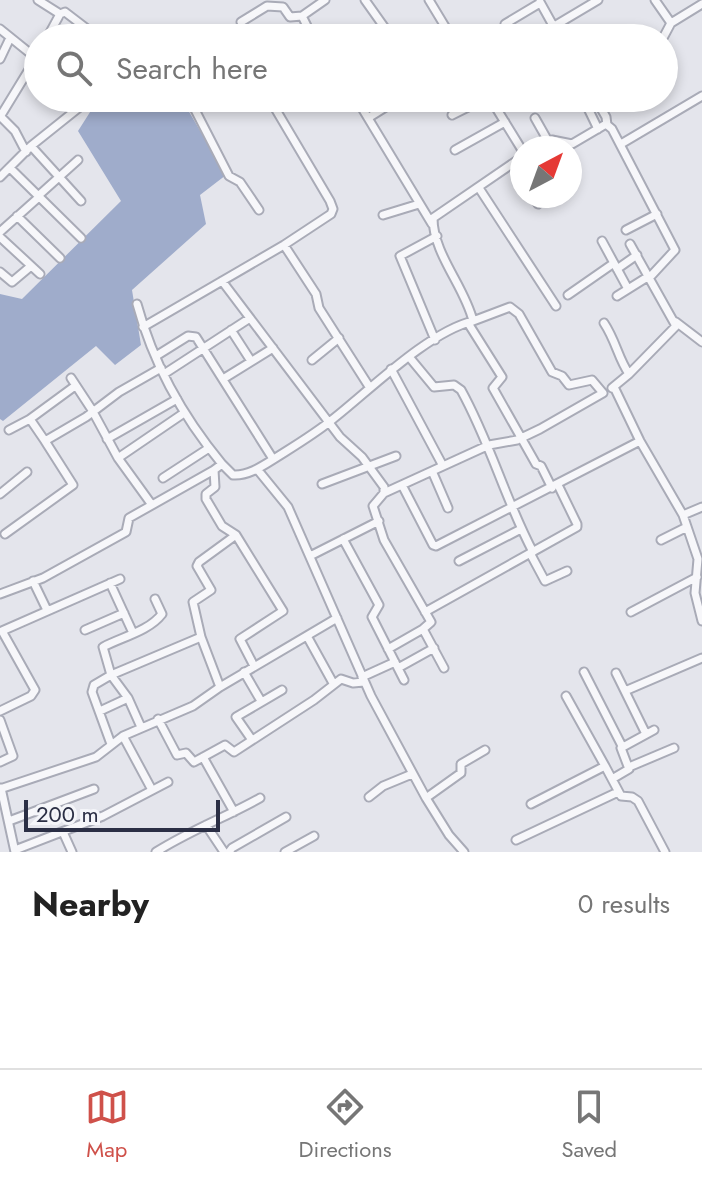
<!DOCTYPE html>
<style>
:root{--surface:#fff;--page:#f2f2f2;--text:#222;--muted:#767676;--line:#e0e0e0;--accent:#cf514a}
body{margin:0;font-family:Jost,sans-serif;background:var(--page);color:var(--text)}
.compass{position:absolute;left:510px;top:136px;width:72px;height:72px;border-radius:50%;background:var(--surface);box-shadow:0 4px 12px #0003;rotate:41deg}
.scale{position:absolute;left:24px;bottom:20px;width:196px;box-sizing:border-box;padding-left:8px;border:4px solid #2b2f45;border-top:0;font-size:22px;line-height:28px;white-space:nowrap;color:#2b2f45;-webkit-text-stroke:6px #f4f5f9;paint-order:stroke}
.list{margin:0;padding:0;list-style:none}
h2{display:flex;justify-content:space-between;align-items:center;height:104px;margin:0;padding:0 32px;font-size:34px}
h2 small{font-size:26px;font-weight:400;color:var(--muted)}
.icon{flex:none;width:44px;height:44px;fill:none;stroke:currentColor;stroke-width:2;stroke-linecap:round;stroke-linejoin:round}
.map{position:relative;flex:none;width:702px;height:852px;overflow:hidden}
.search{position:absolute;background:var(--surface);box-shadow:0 4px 12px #0003;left:24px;right:24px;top:24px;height:88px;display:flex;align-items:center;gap:20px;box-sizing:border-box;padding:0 28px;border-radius:44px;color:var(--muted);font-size:30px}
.sheet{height:216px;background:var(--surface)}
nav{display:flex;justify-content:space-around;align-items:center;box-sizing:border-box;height:112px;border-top:2px solid var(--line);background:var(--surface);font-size:22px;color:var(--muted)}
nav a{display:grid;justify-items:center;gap:4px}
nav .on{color:var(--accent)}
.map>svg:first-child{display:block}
.water{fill:#9faccb}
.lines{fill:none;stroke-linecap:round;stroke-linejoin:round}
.street-casing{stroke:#a9abb7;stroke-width:11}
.street{stroke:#f7f7fa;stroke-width:7}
</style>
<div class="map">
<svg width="702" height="852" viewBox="0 0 702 852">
<rect width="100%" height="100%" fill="#e4e5ec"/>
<!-- water -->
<path class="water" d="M99,98H181L226,175L200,195L206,224L132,290L141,345L115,365L96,346L3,421L0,419V294L22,299L121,201L78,131Z"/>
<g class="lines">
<!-- street casing -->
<g class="street-casing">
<path id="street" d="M38,0L60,14L47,38
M365,0L392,38
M429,0L452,38
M655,0L671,23
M540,2L555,29
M60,14L65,12L99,38
M241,22L267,6L283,7L290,17L302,16
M505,24L540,3
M53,28L64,38
M0,29L36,58L0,117
M313,38L302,16L325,0
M559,38L555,29L556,25L598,0
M663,38L671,23L702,4
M0,59L10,38
M193,98L190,100L229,176L240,182L259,210
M356,98L368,118
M400,98L368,118L432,224
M490,98L522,150
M583,98L598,129
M595,98L606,117L607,125
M452,115L486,98
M0,116L15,131L26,152
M535,118L548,141
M621,144L702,96
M31,146L81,201
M535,148L552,140L572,144L606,124L612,129L675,250L650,277
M455,150L505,122
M515,163L522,176
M10,168L81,238
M0,177L31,146L81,106L86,98
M479,188L556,306
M38,196L78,160
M533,196L538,204
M550,196L551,198
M383,215L419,204
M17,216L60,258
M626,230L657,214
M0,232L39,197
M0,237L40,274
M602,241L628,289
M284,245L316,294L319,308L370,388
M617,269L637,255
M0,272L12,282L31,266
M222,281L340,437L362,457L384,487V493L373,506L384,540L431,622L423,629
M568,295L614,263
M617,296L649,276
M137,304C153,363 183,417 222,464
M676,322L702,342
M468,323L502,377L493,388L536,464L541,466L552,488
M604,323C616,341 618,358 629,374L612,388
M143,327L284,245L331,214L333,209L330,201L269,98
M231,330L251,361
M435,340L400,256L437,236
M156,356L188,336L196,337L273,459
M410,358L434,387L454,385L461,390C490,442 505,499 533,552
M312,360L339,338
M391,369L443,466
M164,374L250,318
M629,374L676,326L630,244
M71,378L92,410L118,458L152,505
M223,379L273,348
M614,387L640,441L683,515L698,559L695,593L702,621
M30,419L75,386
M9,430L30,419L45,441
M107,439L177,399
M118,458L184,413
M257,469L288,507L371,696L426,798L449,835L464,852
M432,471L448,508
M163,478L209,448
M322,484L396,456
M402,485L433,545L436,546L640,441
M384,493L489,445L517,440L540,429L603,393L592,380L569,385L562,376L552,372L519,314L510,307L473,321
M0,494L27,472
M683,515L702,507
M5,534L73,485L45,441L86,417L119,392L161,368
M343,539L379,605L372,617L404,680
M661,540L687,527
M530,553L545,581L567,571
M310,556L379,521
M459,561L521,529
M33,581L47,610
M110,583L133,633
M0,594L43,578L126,532L129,518L214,470
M425,612L577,527V524L558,485
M631,612L697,577
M85,630L124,613
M307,636L333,683
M388,649L423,629L444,668
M254,666L240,639L283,611L236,535L222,526L206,499V494L215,487L214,470L222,464L233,475C249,476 264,465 277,457C296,445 316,433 333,419C370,390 428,332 473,321C465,287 433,254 433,218L522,157
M398,668L434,648
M244,672L261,701
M584,672L622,746
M616,673L646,734
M362,677L395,662
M220,687L201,637L193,602L211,590L197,566L199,562L236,535
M625,691L702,658
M566,696L605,766
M0,711L31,696L35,690L2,631L120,579
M100,711L128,698
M158,719L177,755L186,753L194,762L225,745L234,752L314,700L341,679L353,683L364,682
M0,720L13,756L0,762
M141,727L128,698L111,675L201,637
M123,736L152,790
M252,740L236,717L282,690
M111,744L92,692L94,685L111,675L103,647C122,637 149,631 162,614L155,599
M203,757L234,812
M629,767L674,748
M612,779L629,769L621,748L654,730
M1,788L15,852
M0,789L96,757L123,736L193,706L220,687L337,618
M369,797L383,786L412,774
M426,798L461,773V764L485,750
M531,804L605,766L621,796L632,797L638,801L665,852
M9,821L94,789
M206,825L224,852
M63,832L72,852
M516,840L618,792
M15,850L103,816L168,782
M156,852C189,831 226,817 260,798
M229,852L232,848L286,817
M285,852L314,836"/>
</g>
<!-- street -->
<use href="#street" class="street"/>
</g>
</svg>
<svg class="compass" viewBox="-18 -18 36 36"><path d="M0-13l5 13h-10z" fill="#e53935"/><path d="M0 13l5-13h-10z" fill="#767676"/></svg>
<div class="scale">200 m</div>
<div class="search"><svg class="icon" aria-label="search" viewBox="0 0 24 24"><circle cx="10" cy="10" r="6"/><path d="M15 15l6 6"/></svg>Search here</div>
</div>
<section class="sheet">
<h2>Nearby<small>0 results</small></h2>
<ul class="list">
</ul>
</section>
<nav>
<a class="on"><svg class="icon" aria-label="map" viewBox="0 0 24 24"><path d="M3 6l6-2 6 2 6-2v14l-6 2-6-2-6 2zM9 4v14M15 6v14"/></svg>Map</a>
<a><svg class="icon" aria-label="directions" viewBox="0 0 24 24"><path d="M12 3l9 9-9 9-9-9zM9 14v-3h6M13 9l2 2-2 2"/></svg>Directions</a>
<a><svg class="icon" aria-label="saved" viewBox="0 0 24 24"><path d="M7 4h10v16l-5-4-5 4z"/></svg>Saved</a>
</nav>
